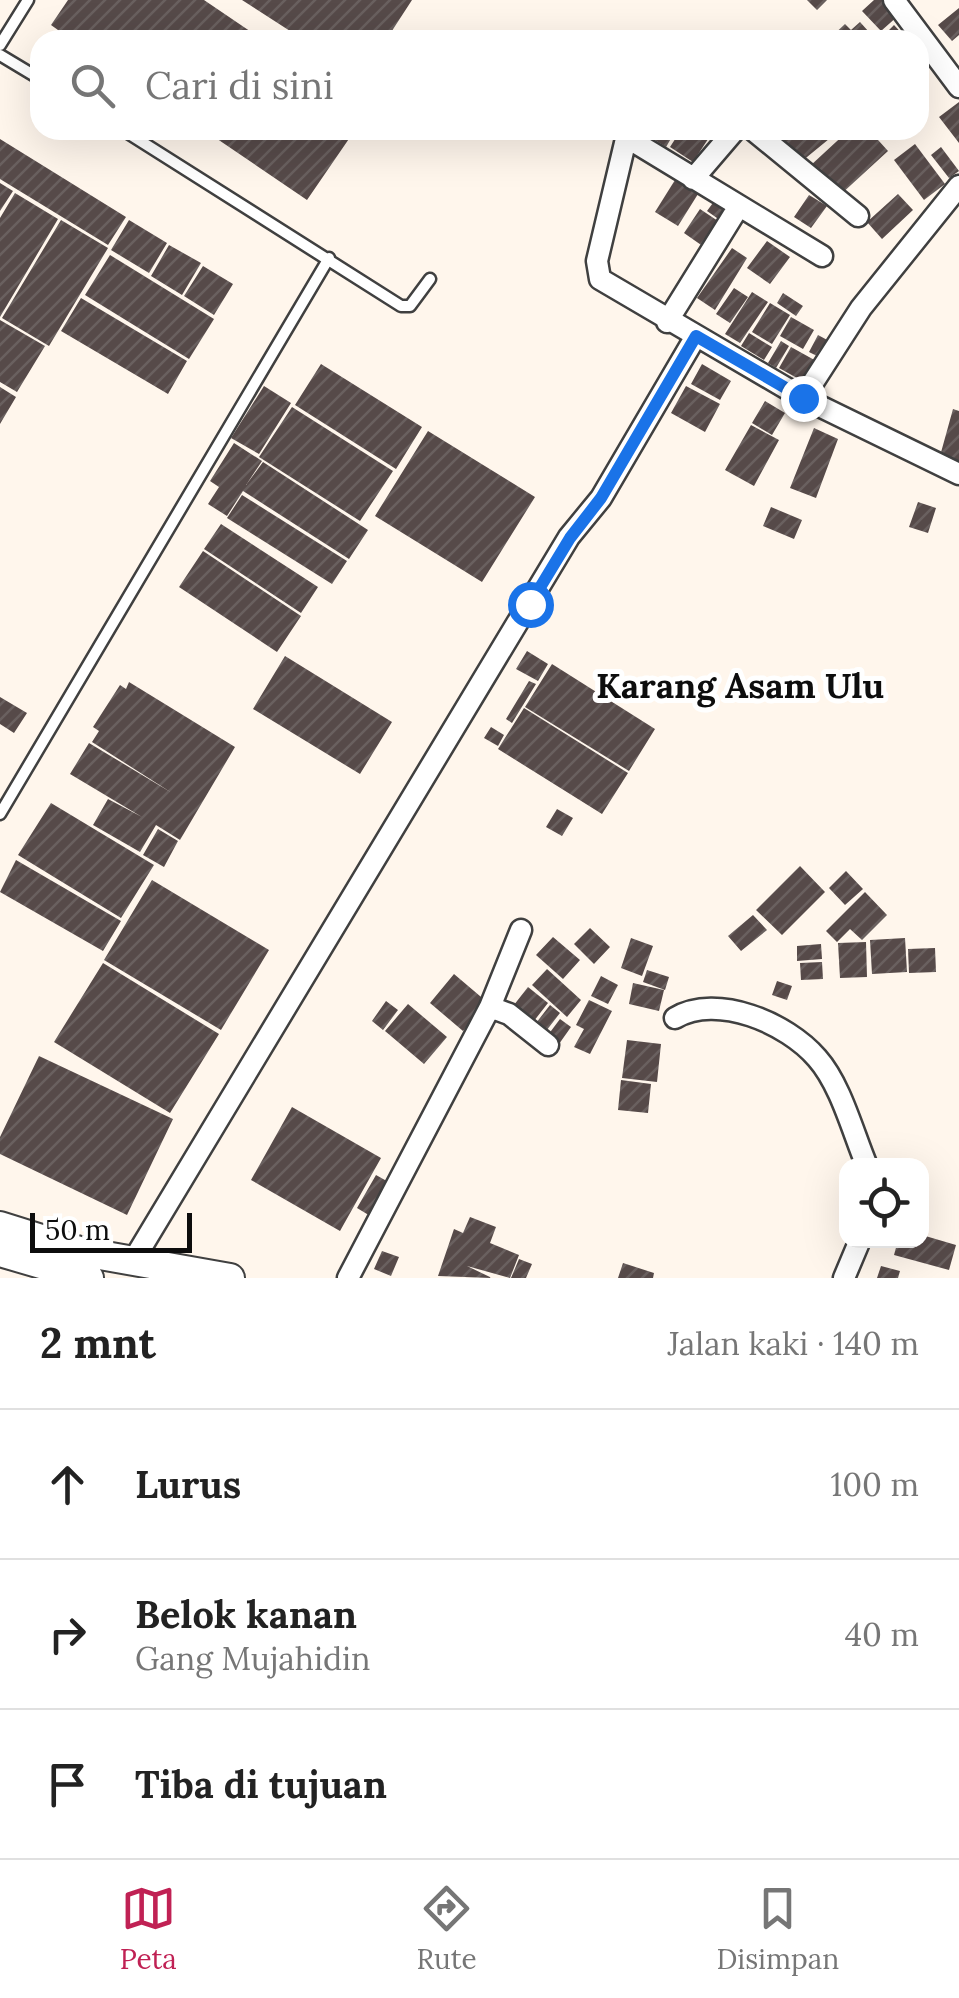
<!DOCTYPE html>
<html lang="id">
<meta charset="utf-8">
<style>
:root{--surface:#fff;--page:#f2f2f2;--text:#222;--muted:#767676;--line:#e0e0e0;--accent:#c02154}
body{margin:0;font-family:Lora,serif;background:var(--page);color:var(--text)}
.controls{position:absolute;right:30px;bottom:30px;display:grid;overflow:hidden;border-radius:20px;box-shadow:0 10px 40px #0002}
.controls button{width:90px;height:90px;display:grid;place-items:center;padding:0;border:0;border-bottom:2px solid var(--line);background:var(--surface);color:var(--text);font:50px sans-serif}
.scale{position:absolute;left:30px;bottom:25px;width:162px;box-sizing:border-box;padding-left:10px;border:5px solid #0d0d0d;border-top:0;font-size:28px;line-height:35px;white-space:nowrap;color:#0d0d0d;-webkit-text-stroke:8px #fff;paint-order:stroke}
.stop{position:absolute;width:30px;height:30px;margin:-22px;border:8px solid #1a73e8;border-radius:50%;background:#fff}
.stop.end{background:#1a73e8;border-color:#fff;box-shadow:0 2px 10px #0008}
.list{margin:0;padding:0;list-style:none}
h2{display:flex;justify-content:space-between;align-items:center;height:130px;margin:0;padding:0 40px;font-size:42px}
h2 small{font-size:32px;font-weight:400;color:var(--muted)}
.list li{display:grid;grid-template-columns:65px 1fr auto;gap:30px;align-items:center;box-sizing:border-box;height:150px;padding:0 40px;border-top:2px solid var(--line)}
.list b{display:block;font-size:38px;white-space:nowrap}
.list p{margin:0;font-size:32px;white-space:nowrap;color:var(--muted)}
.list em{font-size:32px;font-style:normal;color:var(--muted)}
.icon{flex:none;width:55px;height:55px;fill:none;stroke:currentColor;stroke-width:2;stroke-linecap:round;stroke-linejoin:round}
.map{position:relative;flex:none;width:959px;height:1278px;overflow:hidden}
.search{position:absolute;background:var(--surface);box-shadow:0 10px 40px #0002;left:30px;right:30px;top:30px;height:110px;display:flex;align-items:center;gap:25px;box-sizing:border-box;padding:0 35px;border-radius:30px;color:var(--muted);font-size:38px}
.sheet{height:580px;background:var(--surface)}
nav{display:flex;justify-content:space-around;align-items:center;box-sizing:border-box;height:140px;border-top:2px solid var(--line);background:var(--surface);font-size:28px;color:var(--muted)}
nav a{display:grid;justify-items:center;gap:5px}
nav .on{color:var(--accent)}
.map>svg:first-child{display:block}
.building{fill:url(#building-hatch)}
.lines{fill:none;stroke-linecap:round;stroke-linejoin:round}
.service-casing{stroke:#404040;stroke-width:15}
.minor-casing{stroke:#404040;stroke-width:25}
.tertiary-casing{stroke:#404040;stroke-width:32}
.service{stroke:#fff;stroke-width:10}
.minor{stroke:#fff;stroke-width:20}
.tertiary{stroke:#fff;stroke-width:28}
.route{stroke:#1a73e8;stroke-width:12}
.labels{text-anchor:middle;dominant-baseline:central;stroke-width:10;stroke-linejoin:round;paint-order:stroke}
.quarter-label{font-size:35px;font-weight:bold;fill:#0d0d0d;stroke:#fff}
</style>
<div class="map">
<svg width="959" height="1278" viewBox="0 0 959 1278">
<defs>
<pattern id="building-hatch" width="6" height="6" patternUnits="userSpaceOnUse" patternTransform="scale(2.5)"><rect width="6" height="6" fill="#564a49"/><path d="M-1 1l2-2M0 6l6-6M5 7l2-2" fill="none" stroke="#69605f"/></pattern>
</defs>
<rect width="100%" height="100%" fill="#fff6ec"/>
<!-- building -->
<path class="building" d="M68,0H204L263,40H72L51,25Z
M242,0H412L386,40H304Z
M807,0H827L817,10Z
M874,0H883L898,16L881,31L862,11Z
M959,8V35L952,41L938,25Z
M860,22L869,32L860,40H828L845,24L851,30Z
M894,25L908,40H879Z
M959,102V143L939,117Z
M204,130H355L307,200Z
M639,130H676L666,147Z
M681,130H714L693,162L670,147Z
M786,130H840L796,166L773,142Z
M849,130H869L888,151L839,196L811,165Z
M0,139L126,217L108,245L0,179Z
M915,144L945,184L924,200L894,160Z
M941,147L959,171L949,178L931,155Z
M675,180L698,194L678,226L655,212Z
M0,183L13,191L0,211Z
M15,193L58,219L0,317V218Z
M898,194L913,210L882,239L867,222Z
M809,195L827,206L811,228L794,217Z
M715,200L732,211L724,223L707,211Z
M700,209L721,223L704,247L684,233Z
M61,220L108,248L49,346L2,318Z
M129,220L167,243L149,273L111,250Z
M767,241L790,257L770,284L747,268Z
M169,245L201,263L182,295L151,276Z
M732,248L747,258L715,310L697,298Z
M110,255L214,319L189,359L85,295Z
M203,266L233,284L214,315L184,296Z
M734,288L748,297L730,323L716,314Z
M752,292L768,302L740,343L725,334Z
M783,293L803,306L796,316L777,303Z
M81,298L187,361L168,394L61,331Z
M770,303L790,315L772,344L752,332Z
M791,317L814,330L803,349L780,336Z
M0,320L45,346L17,392L0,382Z
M749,333L772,347L764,360L741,346Z
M818,335L831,342L821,358L809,352Z
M781,341L789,346L776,368L768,363Z
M791,347L818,362L806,383L779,368Z
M321,364L422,427L396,469L295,405Z
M702,364L731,381L720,400L691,384Z
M264,386L291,403L259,454L231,438Z
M686,386L720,404L705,432L671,413Z
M0,387L16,397L0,424Z
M765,401L785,413L772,435L752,423Z
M292,407L393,471L360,521L259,457Z
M953,409L959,411V461L940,456Z
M751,425L779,440L754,486L725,470Z
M814,428L838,439L816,498L790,488Z
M428,431L535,497L482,582L375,516Z
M234,443L262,461L246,485L263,462L368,530L349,559L243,491L227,516L208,504L219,487L210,481Z
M242,495L347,561L332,584L227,518Z
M918,502L936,508L928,533L909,527Z
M771,507L802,520L794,539L763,526Z
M221,524L318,587L301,613L204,549Z
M203,551L301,616L277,652L179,587Z
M527,651L548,664L538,681L516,669Z
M285,656L392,722L360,774L253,709Z
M552,664L655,729L629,771L525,707Z
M529,681L536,684L512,723L506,719Z
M129,682L235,747L180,840L156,825L140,852L93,825L108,799L142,817L70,774L89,743L172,793L92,742L99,731L93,727L120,685L126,689Z
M0,697L27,713L14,733L0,724Z
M524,708L628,773L602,814L498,749Z
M491,727L504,735L498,746L484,738Z
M51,803L154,865L121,918L18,855Z
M557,809L573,818L562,836L546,827Z
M158,829L178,841L164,867L143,855Z
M16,860L121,921L103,951L0,892Z
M800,866L825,892L782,935L756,910Z
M846,871L863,889L845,905L829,888Z
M152,880L269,950L221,1030L104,960Z
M865,892L887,915L862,940L850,929L837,942L826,931Z
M753,915L767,930L741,951L728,936Z
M590,928L610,947L594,964L574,944Z
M553,937L580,960L563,979L536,955Z
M631,938L653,946L642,976L621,968Z
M905,938L907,972L872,974L870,940Z
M866,942L867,977L840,978L838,943Z
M821,944L822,959L797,961V946Z
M935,948L936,972L909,973L908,949Z
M822,962L823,979L801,980L800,963Z
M103,963L219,1034L170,1113L54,1042Z
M547,969L581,1000L567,1017L532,985Z
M647,970L669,977L665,990L643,982Z
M454,974L487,1002L463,1031L430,1003Z
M601,976L618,985L608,1004L591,996Z
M777,981L792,986L787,1000L772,995Z
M633,983L664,990L659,1011L629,1004Z
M528,987L548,1003L530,1026L510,1010Z
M589,1000L612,1011L590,1054L574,1047L584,1029L576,1025Z
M386,1001L398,1010L383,1030L372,1021Z
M408,1004L447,1037L424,1064L385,1031Z
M550,1005L560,1013L543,1035L533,1027Z
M560,1019L571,1027L559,1044L548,1035Z
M627,1040L661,1044L657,1082L622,1078Z
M39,1056L173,1119L127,1215L0,1154V1137Z
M621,1080L651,1084L648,1113L618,1110Z
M292,1107L381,1158L340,1231L251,1180Z
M376,1175L392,1184L372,1217L357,1208Z
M470,1217L496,1227L490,1243L519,1255L510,1278L467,1266L492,1278L438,1276L454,1229L463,1233Z
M922,1235L956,1245L949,1270L894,1255L898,1240H922Z
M382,1251L399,1257L391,1276L374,1269Z
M519,1259L532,1264L526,1278H511Z
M623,1263L654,1273L653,1278H618Z
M881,1266L900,1271L898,1278H877Z"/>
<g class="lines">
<!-- service casing -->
<g class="service-casing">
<path id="service" d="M0,45L28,0
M0,55L40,79
M123,130L401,306H410L430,279
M0,814L329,258"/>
</g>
<!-- minor casing -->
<g class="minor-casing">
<path id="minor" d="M894,0L959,87
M753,130L858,216
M693,179L735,130
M822,256L631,140L625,143L597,261L600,279L803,398L959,474
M667,322L739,206
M803,398L861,308L959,186
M490,1007L509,1014L548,1045
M675,1018C717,993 787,1023 817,1058C841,1085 853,1133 867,1166
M133,1261L569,537L601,498L696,336
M348,1278L490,1007L521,930
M844,1278L860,1240"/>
</g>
<!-- tertiary casing -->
<g class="tertiary-casing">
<path id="tertiary" d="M0,1226L83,1252L230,1278
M0,1252L89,1278"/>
</g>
<!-- service -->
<use href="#service" class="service"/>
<!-- minor -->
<use href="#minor" class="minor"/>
<!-- tertiary -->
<use href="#tertiary" class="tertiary"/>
</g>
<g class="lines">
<!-- route -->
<path class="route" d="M530,604L570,538L601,498L696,336L803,398"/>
</g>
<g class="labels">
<!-- quarter labels -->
<g class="quarter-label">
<text x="740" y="685">Karang Asam Ulu</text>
</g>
</g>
</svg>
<div class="controls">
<button><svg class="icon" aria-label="locate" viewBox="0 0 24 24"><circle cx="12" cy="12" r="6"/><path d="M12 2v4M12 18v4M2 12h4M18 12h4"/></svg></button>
</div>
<div class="scale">50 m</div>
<div class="stop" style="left:530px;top:604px"></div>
<div class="stop end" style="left:803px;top:398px"></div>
<div class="search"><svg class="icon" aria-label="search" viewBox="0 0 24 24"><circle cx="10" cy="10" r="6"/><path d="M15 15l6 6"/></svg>Cari di sini</div>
</div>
<section class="sheet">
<h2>2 mnt<small>Jalan kaki · 140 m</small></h2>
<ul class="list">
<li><svg class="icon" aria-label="ahead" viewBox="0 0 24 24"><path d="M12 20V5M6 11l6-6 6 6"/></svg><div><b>Lurus</b></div><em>100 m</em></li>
<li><svg class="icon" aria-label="right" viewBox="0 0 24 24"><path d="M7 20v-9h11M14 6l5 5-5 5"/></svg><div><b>Belok kanan</b><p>Gang Mujahidin</p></div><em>40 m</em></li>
<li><svg class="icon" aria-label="arrive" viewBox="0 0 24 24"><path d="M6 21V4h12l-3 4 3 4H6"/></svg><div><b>Tiba di tujuan</b></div></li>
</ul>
</section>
<nav>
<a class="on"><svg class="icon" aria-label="map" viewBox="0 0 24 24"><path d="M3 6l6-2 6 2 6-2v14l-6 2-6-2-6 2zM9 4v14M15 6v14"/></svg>Peta</a>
<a><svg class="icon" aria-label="directions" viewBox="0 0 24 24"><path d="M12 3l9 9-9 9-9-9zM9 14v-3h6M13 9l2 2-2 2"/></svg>Rute</a>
<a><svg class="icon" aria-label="saved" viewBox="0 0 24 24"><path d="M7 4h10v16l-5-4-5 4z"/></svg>Disimpan</a>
</nav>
